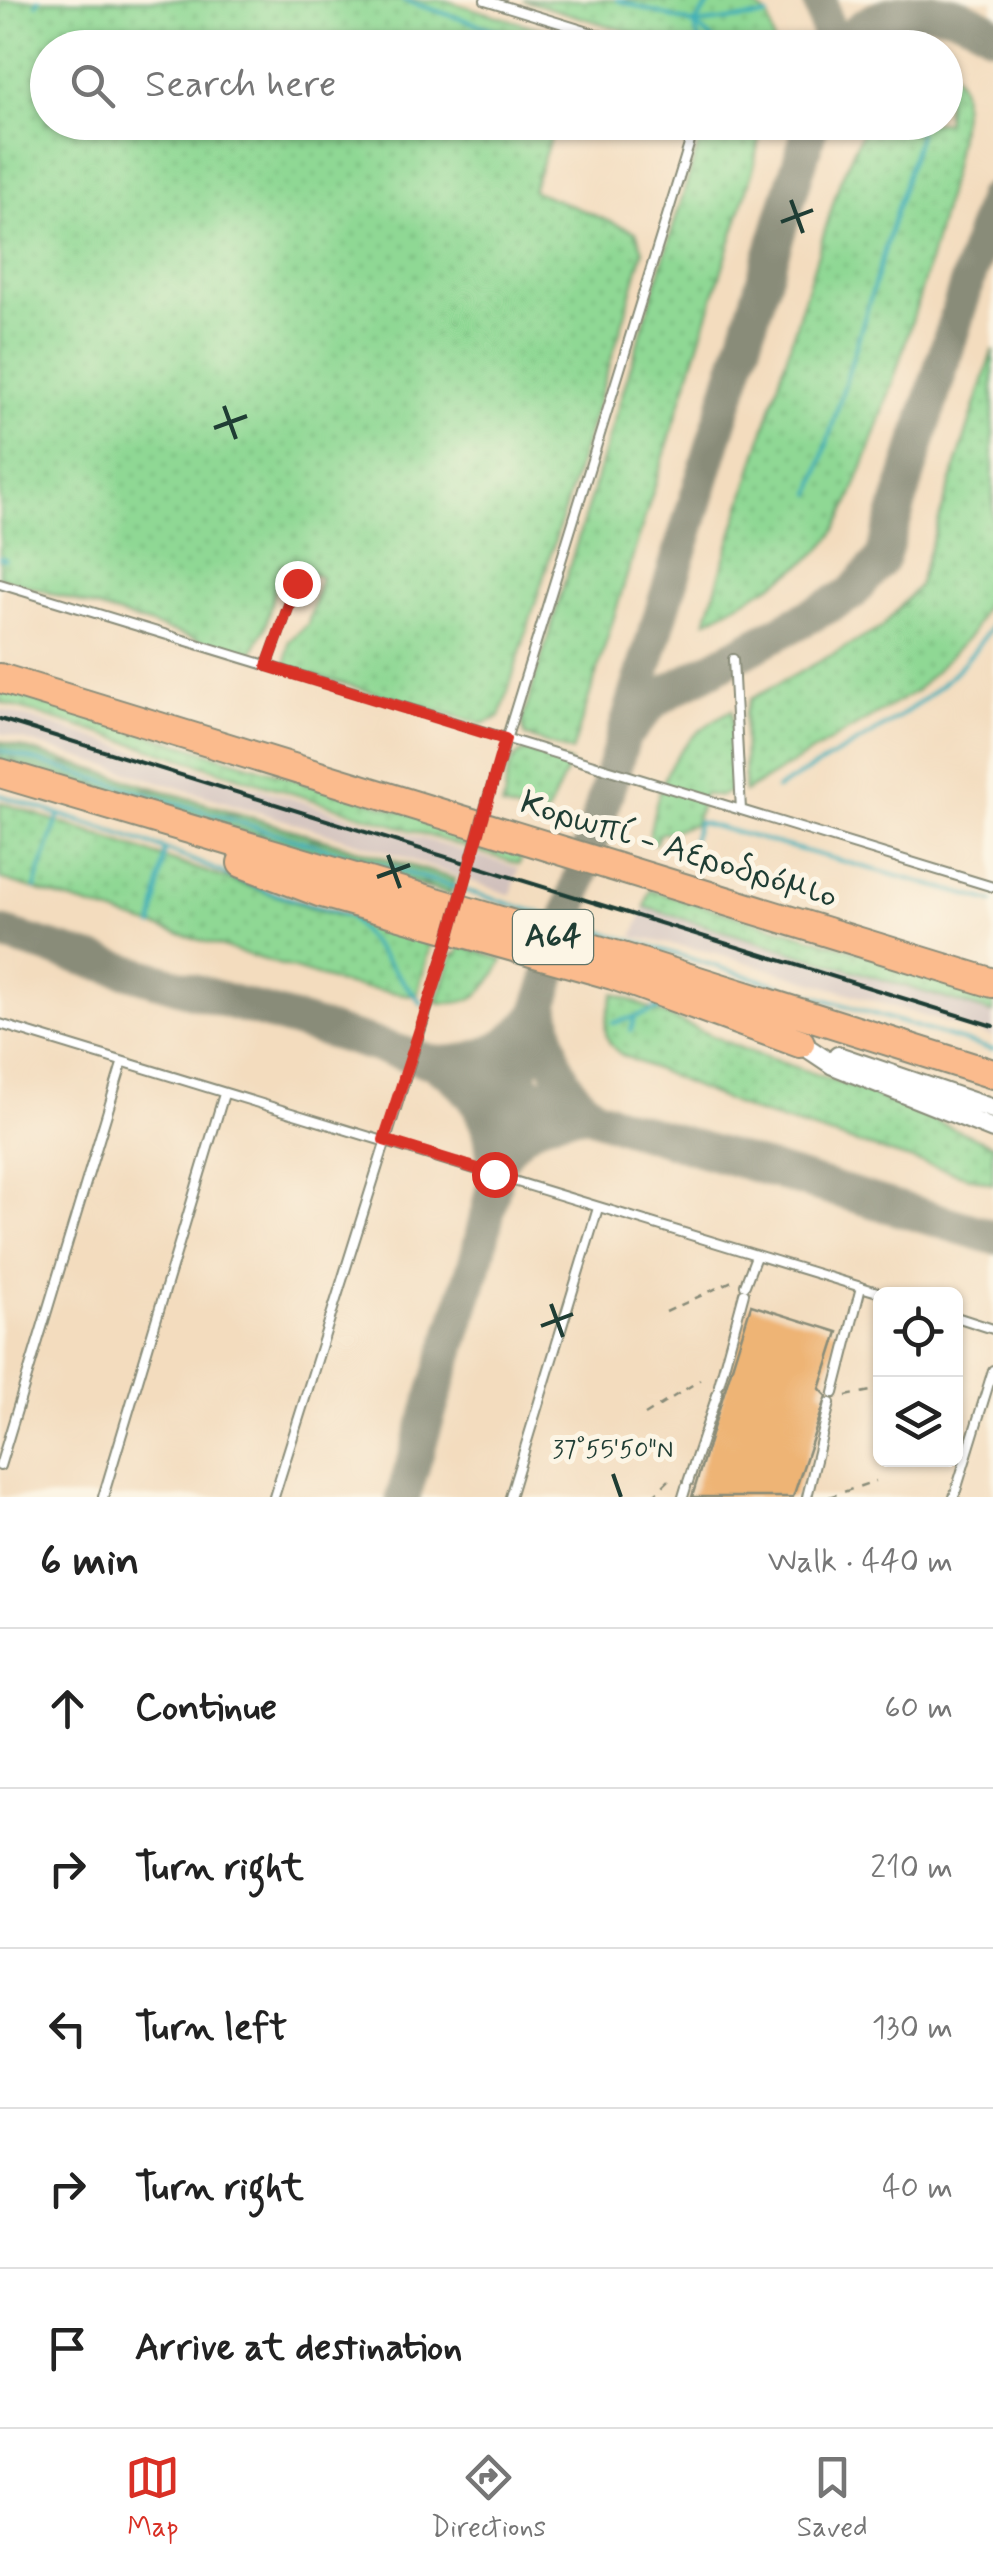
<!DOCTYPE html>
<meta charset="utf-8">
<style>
:root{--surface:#fff;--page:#f2f2f2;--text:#222;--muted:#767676;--line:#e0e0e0;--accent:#d93025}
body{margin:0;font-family:Mynerve,sans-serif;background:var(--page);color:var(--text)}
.controls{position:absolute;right:30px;bottom:30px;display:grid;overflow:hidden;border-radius:15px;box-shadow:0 2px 8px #0004}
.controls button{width:90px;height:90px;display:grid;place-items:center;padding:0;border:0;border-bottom:2px solid var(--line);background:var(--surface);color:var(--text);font:50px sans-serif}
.stop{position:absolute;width:30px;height:30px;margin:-22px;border:8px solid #d93025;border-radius:50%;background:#fff}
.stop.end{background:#d93025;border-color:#fff;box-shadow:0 2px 10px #0008}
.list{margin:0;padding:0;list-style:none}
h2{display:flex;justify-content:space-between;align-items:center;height:130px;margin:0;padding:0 40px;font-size:42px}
h2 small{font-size:32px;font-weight:400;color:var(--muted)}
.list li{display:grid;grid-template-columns:65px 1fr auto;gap:30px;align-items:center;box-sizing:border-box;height:160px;padding:0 40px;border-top:2px solid var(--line)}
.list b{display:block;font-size:38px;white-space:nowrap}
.list em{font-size:32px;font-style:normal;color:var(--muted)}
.icon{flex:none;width:55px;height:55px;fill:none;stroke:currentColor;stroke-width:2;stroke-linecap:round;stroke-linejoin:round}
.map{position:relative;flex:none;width:993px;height:1497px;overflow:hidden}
.search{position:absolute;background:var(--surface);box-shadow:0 2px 8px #0004;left:30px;right:30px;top:30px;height:110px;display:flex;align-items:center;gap:25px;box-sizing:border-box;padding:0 35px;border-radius:55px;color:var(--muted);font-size:38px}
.sheet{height:930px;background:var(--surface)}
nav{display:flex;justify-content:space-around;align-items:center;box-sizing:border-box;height:140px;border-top:2px solid var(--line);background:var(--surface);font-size:28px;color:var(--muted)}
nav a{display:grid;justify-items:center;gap:5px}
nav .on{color:var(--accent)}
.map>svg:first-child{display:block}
.industrial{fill:#d0c0bc}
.grass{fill:url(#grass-dots);stroke:#578a64;stroke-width:2.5}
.forest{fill:url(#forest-firs);stroke:#497a59;stroke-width:2.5}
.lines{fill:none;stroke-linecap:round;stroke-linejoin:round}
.stream{stroke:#3daeb8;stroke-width:4}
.taxiway{stroke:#898c79;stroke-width:35}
.building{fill:#eeb475}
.service-casing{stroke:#898c79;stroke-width:12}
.tertiary-casing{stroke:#898c79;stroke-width:22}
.motorway-casing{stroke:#898c79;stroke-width:32}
.path{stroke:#898c79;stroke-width:2.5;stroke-dasharray:8 8;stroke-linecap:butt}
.service{stroke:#fff;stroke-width:8}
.tertiary{stroke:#fff;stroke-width:18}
.motorway{stroke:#fbbb8d;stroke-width:28}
.rail{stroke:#1f3d34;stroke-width:4}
.service-bridge-casing{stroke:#898c79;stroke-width:12;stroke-linecap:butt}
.service-bridge{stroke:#fff;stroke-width:8}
.route{stroke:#d93025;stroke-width:12}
.ticks{fill:none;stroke:#1f3d34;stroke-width:4}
.labels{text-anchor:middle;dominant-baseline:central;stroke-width:10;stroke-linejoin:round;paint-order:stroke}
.shield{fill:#fcf5e5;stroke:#617469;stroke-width:2.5}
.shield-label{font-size:32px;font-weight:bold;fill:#1f3d34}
.street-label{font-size:35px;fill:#1f3d34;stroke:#fcf5e5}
.ticks-label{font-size:25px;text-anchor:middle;fill:#1f3d34;stroke:#fcf5e5;stroke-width:10;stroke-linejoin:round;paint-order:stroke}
</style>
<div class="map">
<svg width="993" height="1497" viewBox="0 0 993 1497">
<defs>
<pattern id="grass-dots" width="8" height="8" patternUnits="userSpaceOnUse" patternTransform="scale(2.5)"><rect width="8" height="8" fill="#8fd894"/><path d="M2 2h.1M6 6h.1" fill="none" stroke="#7bba80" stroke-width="1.8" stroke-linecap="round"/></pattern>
<pattern id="forest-firs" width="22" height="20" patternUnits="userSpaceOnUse" patternTransform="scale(2.5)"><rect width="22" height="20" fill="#73b87e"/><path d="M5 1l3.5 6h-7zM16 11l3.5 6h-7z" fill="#5e9768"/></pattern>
</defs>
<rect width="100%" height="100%" fill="#fcf5e5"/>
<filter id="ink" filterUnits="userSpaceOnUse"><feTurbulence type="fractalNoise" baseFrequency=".01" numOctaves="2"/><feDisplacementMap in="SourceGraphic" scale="20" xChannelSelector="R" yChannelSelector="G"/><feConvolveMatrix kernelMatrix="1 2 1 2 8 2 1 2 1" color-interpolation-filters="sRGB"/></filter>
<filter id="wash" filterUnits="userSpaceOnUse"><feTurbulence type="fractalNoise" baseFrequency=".0048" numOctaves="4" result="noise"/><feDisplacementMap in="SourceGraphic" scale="40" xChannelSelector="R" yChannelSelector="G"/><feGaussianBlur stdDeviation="2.25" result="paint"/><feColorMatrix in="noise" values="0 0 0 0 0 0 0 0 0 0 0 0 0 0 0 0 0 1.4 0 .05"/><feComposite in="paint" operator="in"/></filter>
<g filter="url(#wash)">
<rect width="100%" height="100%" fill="#f3dcbe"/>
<!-- industrial -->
<path class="industrial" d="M0,709L519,868L511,895L388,852L0,733Z
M645,907L993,1013V1037L717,953L633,937Z"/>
<!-- grass -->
<path class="grass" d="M0,0H444L602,47L48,48V122L556,123L532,190L636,232L643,250L625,315L500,717L482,724L286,667L289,641L308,624L321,577L281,564L265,628L250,656L0,577Z
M523,0H748L768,16L775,47H680Z
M946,65C953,72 960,80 962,90C972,147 867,484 832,536C810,568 741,602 706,621L840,181L866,123L946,122Z
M705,123H762L753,170L572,752L525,736L522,722Z
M993,349V588L971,634L916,691L744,792L745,713L751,699L881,628L918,586Z
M0,689L434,821L523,853L519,864L0,702Z
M732,710L733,789L719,797L704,794L695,824L659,834L656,843H648C658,779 673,740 732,710Z
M529,750L570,763L546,816L539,814L538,806L535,816L502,807C509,788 501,758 529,750Z
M0,802L321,911L432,936L417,996L347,985L0,879Z
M650,890L993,991V1013L645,907Z
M461,945L503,960C486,991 474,1008 437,1002L453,954L457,955Z
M614,993L745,1050L862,1090L993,1145V1184L751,1111L622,1055C597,1038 606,1019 614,993Z"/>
<!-- forest -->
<path class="forest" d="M0,741L455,879L450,895L0,761Z"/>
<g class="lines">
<!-- stream -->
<path class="stream" d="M403,0L551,48
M617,0L694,24L713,0
M37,4L39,0
M694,24L768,16
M701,48L694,24L722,48
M812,494L919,134
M0,558L5,559
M0,750L993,1050
M777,789C854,742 947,703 993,623
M0,795L165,849L269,892L349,916
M685,862L698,822L993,902
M35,888L59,815
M374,922L349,916L422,1004
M153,926L165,849
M635,1017L661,1008L655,1005
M613,1023L635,1017L631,1030"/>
<!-- taxiway -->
<path class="taxiway" d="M820,0L832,48
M840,48C876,0 948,0 993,33
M631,728L652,703L673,689L851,594L882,559L993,199
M0,933L516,1087L625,1126L993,1237
M543,1007C548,1048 558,1088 592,1113C546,1112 511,1130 494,1174C495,1123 478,1089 435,1063C482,1065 516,1045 543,1007Z
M403,1497L478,1254L516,1087L812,122"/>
</g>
<g id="blocks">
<!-- building -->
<path class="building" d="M751,1305L838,1332L820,1389L827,1396L793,1497H692Z"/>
</g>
</g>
<g filter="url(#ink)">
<use href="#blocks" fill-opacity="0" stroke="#898c79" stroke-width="2.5"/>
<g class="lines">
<!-- service casing -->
<g class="service-casing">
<path id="service" d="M485,0L641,48
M0,584L741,810L733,659
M267,666L297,583
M486,805L696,122
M741,810L993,887
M0,1024L861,1287L834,1393
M745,1285L756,1256
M861,1287L884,1294
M956,1317L993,1329
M719,1385L744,1293
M0,1466L122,1064
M688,1482L718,1392
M103,1497L224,1094
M274,1497L447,946
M510,1497L598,1208
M683,1497L686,1487
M807,1497L830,1403
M954,1497L993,1370"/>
</g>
<!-- tertiary casing -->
<g class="tertiary-casing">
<path id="tertiary" d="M800,1043L833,1065L993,1129
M838,1056L993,1109"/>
</g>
<!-- motorway casing -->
<g class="motorway-casing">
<path id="motorway" d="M0,678L993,983
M0,773L632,960L993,1074
M242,863L319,892L613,975L800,1043"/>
</g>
<!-- path -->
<path class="path" d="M666,1312L732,1281
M846,1396L880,1389
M645,1415L700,1380
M652,1497L669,1480
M829,1497L875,1481"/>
<!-- service -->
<use href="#service" class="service"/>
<!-- tertiary -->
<use href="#tertiary" class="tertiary"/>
<!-- motorway -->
<use href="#motorway" class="motorway"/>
<!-- rail -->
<path class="rail" d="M0,719L993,1026"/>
<!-- service-bridge casing -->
<g class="service-bridge-casing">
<path id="service-bridge" d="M447,946L486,805"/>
</g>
<!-- service-bridge -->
<use href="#service-bridge" class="service-bridge"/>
</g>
</g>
<g class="lines" filter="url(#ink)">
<!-- route -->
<path class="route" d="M297,583L267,666L505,739L447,946L384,1140L494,1174"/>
</g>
<!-- ticks -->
<path class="ticks" d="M791,200L803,233M781,222L813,210M224,406L236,439M214,428L247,416M388,855L400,888M377,877L410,865M551,1304L563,1337M541,1326L573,1314M613,1474L621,1497"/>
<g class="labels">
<!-- shield labels -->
<rect class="shield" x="513" y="910" width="80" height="54" rx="8"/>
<g class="shield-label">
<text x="553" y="937">Α64</text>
</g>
<!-- street labels -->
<g class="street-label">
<text transform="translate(679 850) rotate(17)">Κορωπί - Αεροδρόμιο</text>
</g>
</g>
<g class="ticks-label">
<text x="613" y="1457">37°55'50"N</text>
</g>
</svg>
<div class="controls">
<button><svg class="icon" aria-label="locate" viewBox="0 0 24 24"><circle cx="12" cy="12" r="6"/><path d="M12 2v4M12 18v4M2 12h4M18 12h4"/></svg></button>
<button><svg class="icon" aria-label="layers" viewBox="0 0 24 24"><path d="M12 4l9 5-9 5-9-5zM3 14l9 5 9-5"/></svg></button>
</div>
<div class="stop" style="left:494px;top:1174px"></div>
<div class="stop end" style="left:297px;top:583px"></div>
<div class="search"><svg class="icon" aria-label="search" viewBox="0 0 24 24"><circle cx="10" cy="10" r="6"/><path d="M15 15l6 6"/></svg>Search here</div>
</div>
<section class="sheet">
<h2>6 min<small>Walk · 440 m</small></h2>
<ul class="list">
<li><svg class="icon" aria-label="ahead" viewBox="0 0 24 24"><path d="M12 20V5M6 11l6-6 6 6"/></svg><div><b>Continue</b></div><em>60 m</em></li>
<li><svg class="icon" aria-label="right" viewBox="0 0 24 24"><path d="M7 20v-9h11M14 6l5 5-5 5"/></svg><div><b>Turn right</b></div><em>210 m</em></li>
<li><svg class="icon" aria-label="left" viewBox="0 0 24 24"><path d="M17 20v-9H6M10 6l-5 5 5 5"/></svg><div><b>Turn left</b></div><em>130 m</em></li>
<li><svg class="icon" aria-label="right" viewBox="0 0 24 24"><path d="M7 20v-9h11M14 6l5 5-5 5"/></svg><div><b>Turn right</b></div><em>40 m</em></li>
<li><svg class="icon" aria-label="arrive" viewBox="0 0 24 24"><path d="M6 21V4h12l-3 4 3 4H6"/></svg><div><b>Arrive at destination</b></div></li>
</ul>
</section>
<nav>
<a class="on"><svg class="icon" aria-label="map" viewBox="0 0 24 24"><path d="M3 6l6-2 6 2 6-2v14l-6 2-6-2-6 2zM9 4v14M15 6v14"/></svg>Map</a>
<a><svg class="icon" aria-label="directions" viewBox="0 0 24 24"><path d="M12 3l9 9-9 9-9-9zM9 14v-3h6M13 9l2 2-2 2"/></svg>Directions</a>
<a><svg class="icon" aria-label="saved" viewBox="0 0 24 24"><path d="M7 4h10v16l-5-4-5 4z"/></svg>Saved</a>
</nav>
